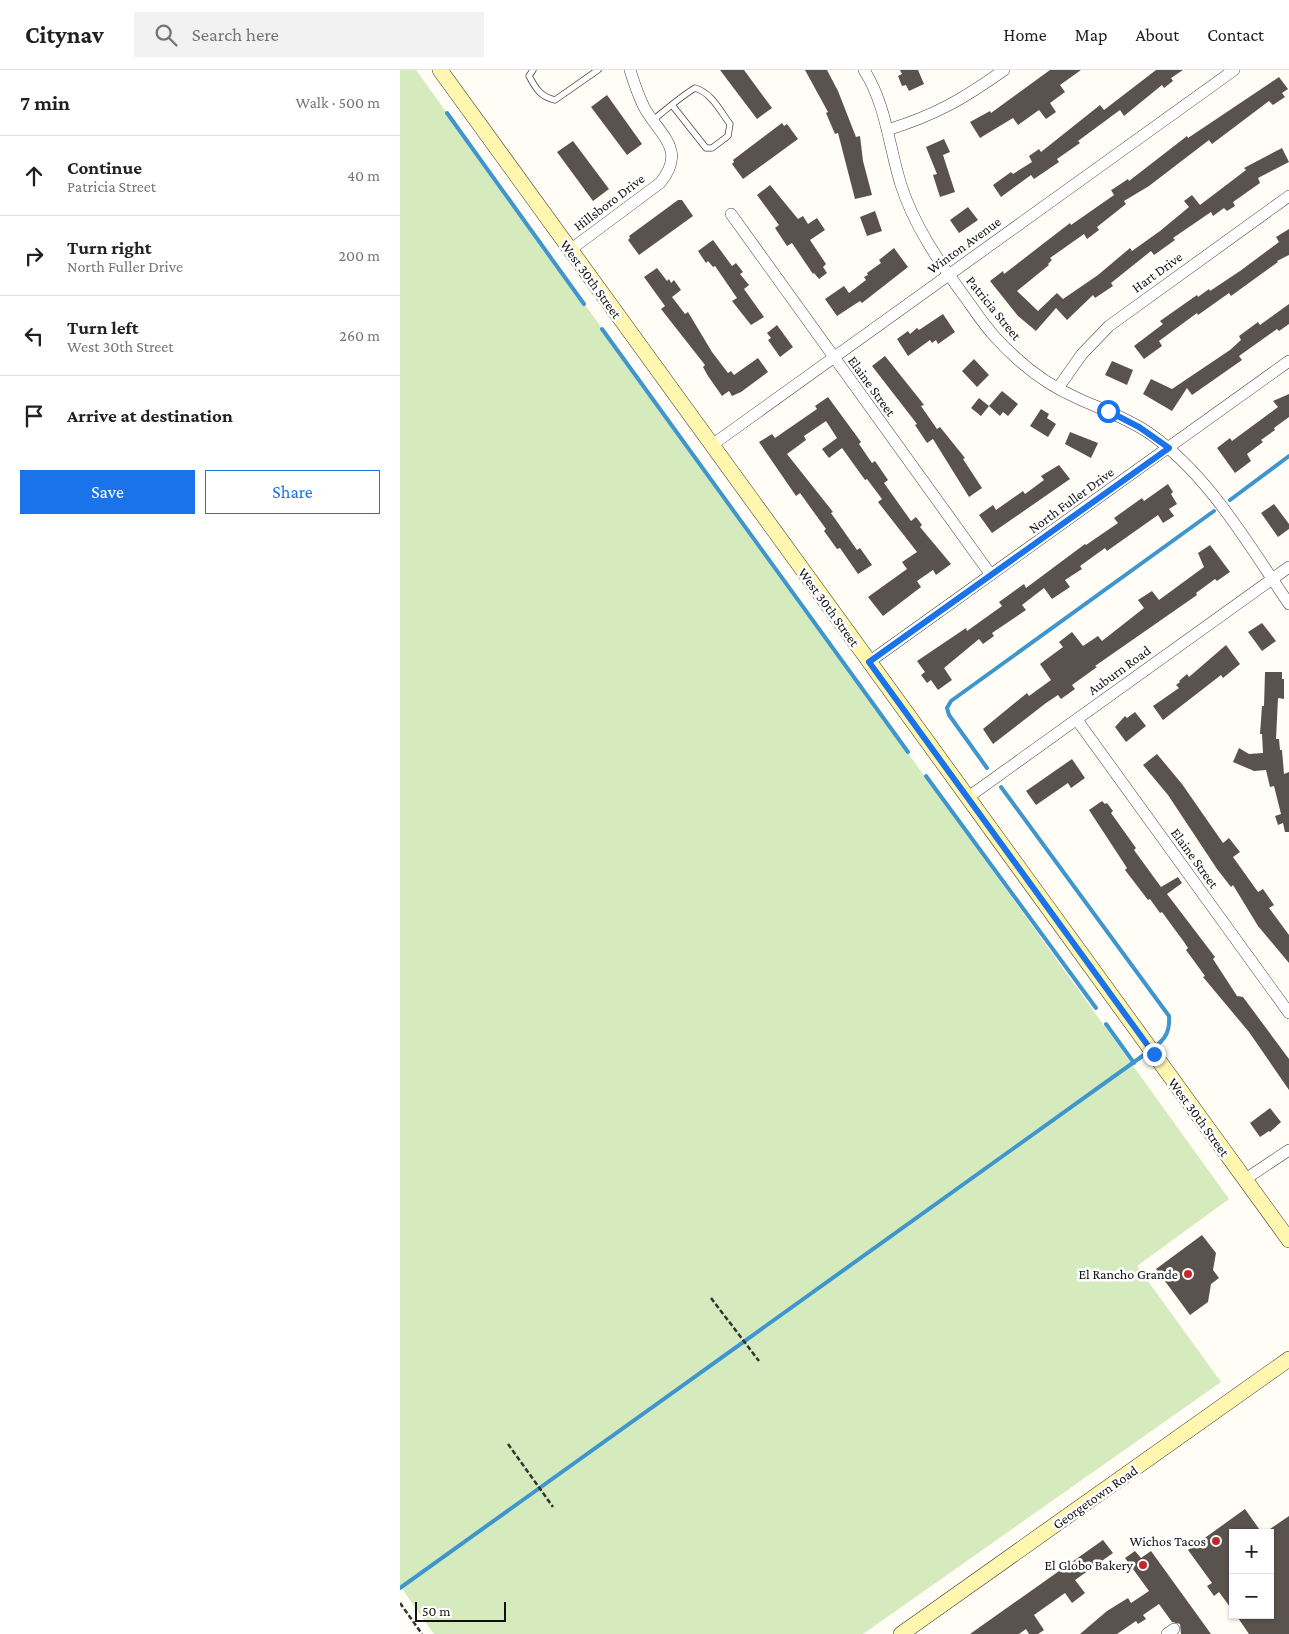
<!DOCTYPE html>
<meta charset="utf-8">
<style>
:root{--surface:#fff;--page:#f2f2f2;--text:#202124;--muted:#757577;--line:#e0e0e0;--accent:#1a73e8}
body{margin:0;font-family:"Crimson Pro",serif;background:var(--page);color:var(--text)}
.controls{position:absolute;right:15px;bottom:15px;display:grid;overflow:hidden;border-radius:0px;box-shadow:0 1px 4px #0004}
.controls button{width:45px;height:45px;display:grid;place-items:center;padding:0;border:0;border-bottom:1px solid var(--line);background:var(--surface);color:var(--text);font:25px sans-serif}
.scale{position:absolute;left:15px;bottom:12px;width:91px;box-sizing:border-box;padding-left:5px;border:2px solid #111;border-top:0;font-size:14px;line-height:18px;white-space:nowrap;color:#111;-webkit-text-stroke:4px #fff;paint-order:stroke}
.stop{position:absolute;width:15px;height:15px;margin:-11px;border:4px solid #1a73e8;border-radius:50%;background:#fff}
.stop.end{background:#1a73e8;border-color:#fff;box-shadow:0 1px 5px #0008}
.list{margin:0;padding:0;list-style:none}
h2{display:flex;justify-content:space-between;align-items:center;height:65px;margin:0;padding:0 20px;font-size:21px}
h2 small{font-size:16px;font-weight:400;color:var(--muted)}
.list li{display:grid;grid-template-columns:32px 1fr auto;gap:15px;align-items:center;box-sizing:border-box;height:80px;padding:0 20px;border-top:1px solid var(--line)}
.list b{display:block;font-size:19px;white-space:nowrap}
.list p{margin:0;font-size:16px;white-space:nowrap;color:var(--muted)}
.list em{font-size:16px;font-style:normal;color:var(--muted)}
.actions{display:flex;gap:10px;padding:15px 20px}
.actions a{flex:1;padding:11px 0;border:1px solid var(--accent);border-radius:0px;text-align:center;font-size:18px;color:var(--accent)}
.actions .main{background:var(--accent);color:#fff}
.icon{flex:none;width:28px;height:28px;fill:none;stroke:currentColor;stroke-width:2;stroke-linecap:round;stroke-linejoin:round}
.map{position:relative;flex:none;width:889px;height:1564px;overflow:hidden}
header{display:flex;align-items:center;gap:30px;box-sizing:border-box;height:70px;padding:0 25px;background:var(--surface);border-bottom:1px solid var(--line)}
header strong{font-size:24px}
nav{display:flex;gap:28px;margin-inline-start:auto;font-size:18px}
.search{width:350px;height:45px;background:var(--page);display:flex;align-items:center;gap:12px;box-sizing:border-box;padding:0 18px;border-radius:0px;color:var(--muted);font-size:19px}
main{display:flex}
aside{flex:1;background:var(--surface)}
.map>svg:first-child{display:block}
.green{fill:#d5ebbd}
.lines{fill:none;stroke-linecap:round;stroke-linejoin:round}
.stream{stroke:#3f96cf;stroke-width:4}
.building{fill:#5a524d}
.lane-casing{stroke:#444;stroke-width:7}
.street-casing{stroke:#444;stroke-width:12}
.secondary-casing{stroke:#333;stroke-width:16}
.path{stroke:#333;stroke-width:2.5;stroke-dasharray:5 2.5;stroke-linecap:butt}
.lane{stroke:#fff;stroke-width:5.5}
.street{stroke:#fff;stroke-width:11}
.secondary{stroke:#fff6b0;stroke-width:15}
.route{stroke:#1a73e8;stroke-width:6}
.poi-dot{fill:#c4262e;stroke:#fff;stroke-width:2}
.labels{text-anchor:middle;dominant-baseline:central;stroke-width:5;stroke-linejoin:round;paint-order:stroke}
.street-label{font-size:14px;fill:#111;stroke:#fff}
.poi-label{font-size:14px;fill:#111;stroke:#fff;text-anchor:end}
</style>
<header>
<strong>Citynav</strong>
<div class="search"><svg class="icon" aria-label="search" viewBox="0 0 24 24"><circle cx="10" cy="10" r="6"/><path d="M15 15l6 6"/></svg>Search here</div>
<nav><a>Home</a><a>Map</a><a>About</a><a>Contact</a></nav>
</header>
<main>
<aside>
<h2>7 min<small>Walk · 500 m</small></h2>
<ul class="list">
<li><svg class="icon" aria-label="ahead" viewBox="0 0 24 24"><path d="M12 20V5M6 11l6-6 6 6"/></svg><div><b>Continue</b><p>Patricia Street</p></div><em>40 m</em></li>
<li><svg class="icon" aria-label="right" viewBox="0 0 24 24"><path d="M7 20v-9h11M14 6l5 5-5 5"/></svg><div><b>Turn right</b><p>North Fuller Drive</p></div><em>200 m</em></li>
<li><svg class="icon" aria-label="left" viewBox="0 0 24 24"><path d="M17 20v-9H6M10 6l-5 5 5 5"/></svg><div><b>Turn left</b><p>West 30th Street</p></div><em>260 m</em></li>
<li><svg class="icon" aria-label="arrive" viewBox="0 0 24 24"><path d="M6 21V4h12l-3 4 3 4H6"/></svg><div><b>Arrive at destination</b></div></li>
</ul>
<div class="actions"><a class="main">Save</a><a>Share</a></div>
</aside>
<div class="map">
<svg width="889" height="1564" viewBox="0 0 889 1564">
<rect width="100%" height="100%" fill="#fffdf5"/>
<!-- green -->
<path class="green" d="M0,0H16L829,1129L737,1196L821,1312L463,1564H34L0,1516Z"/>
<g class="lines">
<!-- stream -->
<path class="stream" d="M47,43L184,234
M202,259L508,682
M830,430L889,386
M587,698L549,645L547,638L551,631L814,441
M526,706L696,938
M601,717L769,946C770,961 766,969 753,978
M706,954L734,993
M0,1518L748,982"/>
</g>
<!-- building -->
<path class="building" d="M320,0H344L372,38L357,49Z
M405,0H427L438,21L456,67L460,66L463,91L472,125L455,129L438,63L435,64L426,43L428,42Z
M500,0H518L524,14L509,21L506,15L502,16L498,6L502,4Z
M650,0H681L660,15L665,22L650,33L656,42L646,49L639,40L618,55L613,48L580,68L570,52L590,41L591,43Z
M756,0H783L771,8L773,11L764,18L762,15L724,46L720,40L678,71L680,73L657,89L659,92L634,109L631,105L601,127L593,115L611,102L613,104L632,92L629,86L639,79L641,82L700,35L704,40Z
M879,7L888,19L882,23L885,27L873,35L869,31L812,74L809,70L749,116L724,131L726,134L697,157L699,160L687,169L684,164L650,188L652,190L648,194L649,195L617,221L638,241L657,223L663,229L698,205L730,178L732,181L760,161L789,137L784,131L792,125L800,135L846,100L844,98L882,78L889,92L858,108L860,113L833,132L835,136L827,141L824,138L813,146L811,142L773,168L775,170L754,185L751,181L711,213L713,216L695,228L693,225L667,250L656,238L636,261L618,246L590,211L603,201L604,204L670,153L671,155L714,125L711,120L713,119L728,109L729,111L787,66L788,68Z
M207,25L242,74L227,85L191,37Z
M382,53L384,56L387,54L398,69L343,109L332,94L334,92L333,90Z
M544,69L550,82L543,85L555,122L540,127L533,105L537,104L526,77Z
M173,71L209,119L193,131L157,82Z
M370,115L398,149L403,146L408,154L417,148L425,160L410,170L426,194L423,197L427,203L419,209L414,203L413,204L392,173L387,176L375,158L379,155L357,125Z
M278,130H282L293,146L239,185L228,170L230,168L229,166Z
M568,137L578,150L559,163L550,150Z
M475,141L482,161L467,166L460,147Z
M889,159V185L877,191L878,192L831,226L829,223L798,245L797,243L759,271L762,276L744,289L734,276L763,254L760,251L797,225L798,227L809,219L810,221L840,201L879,172L876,167Z
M313,170L332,196L336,193L343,202L340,204L349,215L344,219L364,247L351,255L332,231L337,228L315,196L313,197L308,191L306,193L298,181Z
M494,178L508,197L462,233L460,231L437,246L425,229L444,216L449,223L466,210L464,207L468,205L467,203L481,193L479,190Z
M257,198L267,211L269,209L271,213L274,210L281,220L272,227L285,244L288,242L312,282L328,303L331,301L334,305L358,288L368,302L341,322L332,326L329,321L322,326L308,306L303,297L305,295L261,239L265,236L244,207Z
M889,234V254L879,261L877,259L839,286L842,290L792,325L787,318L772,341L743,324L751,309L772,319L830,280L841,270L839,266L858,252L860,255Z
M543,244L555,262L538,274L536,270L532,273L530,270L508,286L497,269L508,261L510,264L517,258L519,260Z
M377,255L393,277L380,287L368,270L371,268L367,263Z
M485,286L521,331L524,335L521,336L537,359L540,357L565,388L563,389L582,418L569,427L533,369L527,373L515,355L517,354L472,296Z
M574,289L589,305L577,317L562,301Z
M712,291L733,300L727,315L705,305Z
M602,321L618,334L608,346L603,342L600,346L589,336Z
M889,324V347L874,358L875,360L861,370L863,372L847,384L851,391L835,403L817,378L830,368L832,371L878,337L873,331Z
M428,327L461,372L459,374L472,393L475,391L488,410L484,413L511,451L516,447L522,455L520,457L551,494L536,505L533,500L517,511L521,517L483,546L468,527L507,499L502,492L517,482L478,432L482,429L467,409L465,410L442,378L429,388L422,379L437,368L426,351L404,366L406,370L387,384L433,442L431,443L457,480L460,478L472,495L458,504L440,478L437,479L424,461L426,459L400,423L396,426L359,372L372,364L375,368L417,339L415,336Z
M579,328L589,336L581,346L571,338Z
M641,339L649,344L647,348L656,354L648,367L630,356Z
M670,362L698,373L691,388L665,374Z
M659,395L670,409L592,463L579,445L593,435L596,440L623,421L625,424L644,410L641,406Z
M768,414L773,422L771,424L777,434L769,439L774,446L763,453L758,445L707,481L705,478L680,496L682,499L665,510L670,517L652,529L644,518L622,535L626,540L592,563L594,566L583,574L579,569L544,598L552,610L538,620L531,610L527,613L521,605L525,602L517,591L566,558L567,561L602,536L599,532L606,527L624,514L626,518L685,474L686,475L718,453L714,448L742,428L744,431Z
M874,434L889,454V459L878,467L861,443Z
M810,475L830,502L817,511L815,509L796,523L797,525L695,596L697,597L672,615L675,619L661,629L658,625L646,633L593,674L583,659L627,623L629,626L651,610L640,594L663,577L659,572L672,562L683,576L698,566L702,571L744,538L738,530L752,521L759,530L804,497L798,483Z
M862,553L876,571L862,581L848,562Z
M826,575L840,594L823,608L821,605L763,650L753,636L779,618L776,615L780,612L779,611L787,604L789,607Z
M865,602H882V609H884V629L878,628L876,669H879L880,680H882L884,704L889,702V762H885L883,753L878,755L875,746L881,744L874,716L870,717L866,700L854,701L833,692L839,678L849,684L863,683L862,664H860L862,636H864Z
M735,642L746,656L726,672L715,657L725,646L727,648Z
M757,684L782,714L823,773L829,768L840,782L833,787L858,822L863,819L874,835L869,838L889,865V893L858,856L833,815L831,817L817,799L768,725L743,695Z
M672,689L685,708L671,718L668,713L636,735L626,721Z
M702,731L705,734L707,733L713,741L711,743L736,778L734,780L761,817L778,807L782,813L767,824L815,887L813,889L837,926L843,927L889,989V1020L849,962L803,907L805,906L786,880L788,878L784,872L762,842L760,843L750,829L748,830L725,800L727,798L689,740Z
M870,1038L881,1052L870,1062L869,1061L860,1067L850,1053Z
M802,1165L816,1183L813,1200L819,1208L811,1214L808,1232L790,1245L756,1199Z
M845,1439L862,1463H833V1541L819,1522L814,1526L807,1516L812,1513L788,1480Z
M889,1446V1564H849L836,1545H870V1459Z
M703,1470L713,1483L675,1510L685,1523L672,1533L665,1523L634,1545L644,1560L638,1564H629L626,1559L619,1564H570Z
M735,1481L741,1488L751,1481L811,1564H781L780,1554L772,1552L759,1534L743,1545L746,1549L738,1554L736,1551L717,1564H680L707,1541L728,1528L731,1533L749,1521L725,1488Z"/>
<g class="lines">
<!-- lane casing -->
<g class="lane-casing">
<path id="lane" d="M133,0L129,6C136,19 141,27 155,30L198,0
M253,50C267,39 280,27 295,18C312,23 320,41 330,54L328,66L312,78H306L272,35"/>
</g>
<!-- street casing -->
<g class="street-casing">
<path id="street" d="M464,0C486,34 489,77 501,115C514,155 537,189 562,223C573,238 583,254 596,268C618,292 647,315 677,328C701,339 727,348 749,363C809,405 848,474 889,534
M487,60C536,45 563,29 604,0
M331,144L591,505
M170,180L260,113C288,79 259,65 244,37C238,25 234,13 230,0
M658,318L682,284L709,256L889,126
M312,375L834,0
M469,592L889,291
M677,650L889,943
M567,728L889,497
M844,1110L889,1080
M767,1564L774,1559"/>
</g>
<!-- secondary casing -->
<g class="secondary-casing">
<path id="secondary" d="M40,0L889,1170
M501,1564L889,1289"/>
</g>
<!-- path -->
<path class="path" d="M311,1228L359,1291
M108,1374L153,1437
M0,1533L22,1564"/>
<!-- lane -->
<use href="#lane" class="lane"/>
<!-- street -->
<use href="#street" class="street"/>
<!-- secondary -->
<use href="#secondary" class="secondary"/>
</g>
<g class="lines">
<!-- route -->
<path class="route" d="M708,341L739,357L769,378L469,592L754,984"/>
</g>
<!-- markers -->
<g class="poi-dot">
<circle cx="788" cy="1204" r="5"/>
<circle cx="816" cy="1471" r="5"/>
<circle cx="743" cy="1495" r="5"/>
</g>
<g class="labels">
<!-- street labels -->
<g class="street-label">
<text transform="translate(209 132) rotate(-37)">Hillsboro Drive</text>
<text transform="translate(564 175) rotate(-36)">Winton Avenue</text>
<text transform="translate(757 202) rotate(-36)">Hart Drive</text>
<text transform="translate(191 209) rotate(54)">West 30th Street</text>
<text transform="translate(594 238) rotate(51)">Patricia Street</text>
<text transform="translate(472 316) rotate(54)">Elaine Street</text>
<text transform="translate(671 430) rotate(-36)">North Fuller Drive</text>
<text transform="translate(429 537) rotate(54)">West 30th Street</text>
<text transform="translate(719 600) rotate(-36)">Auburn Road</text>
<text transform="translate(795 788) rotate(54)">Elaine Street</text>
<text transform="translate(799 1047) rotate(54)">West 30th Street</text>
<text transform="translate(695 1427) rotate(-35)">Georgetown Road</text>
</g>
<!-- poi labels -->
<g class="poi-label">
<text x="778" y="1204">El Rancho Grande</text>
<text x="806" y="1471">Wichos Tacos</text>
<text x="733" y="1495">El Globo Bakery</text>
</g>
</g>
</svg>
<div class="controls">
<button>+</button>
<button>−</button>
</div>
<div class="scale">50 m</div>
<div class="stop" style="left:708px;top:341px"></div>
<div class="stop end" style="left:754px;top:984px"></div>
</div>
</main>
